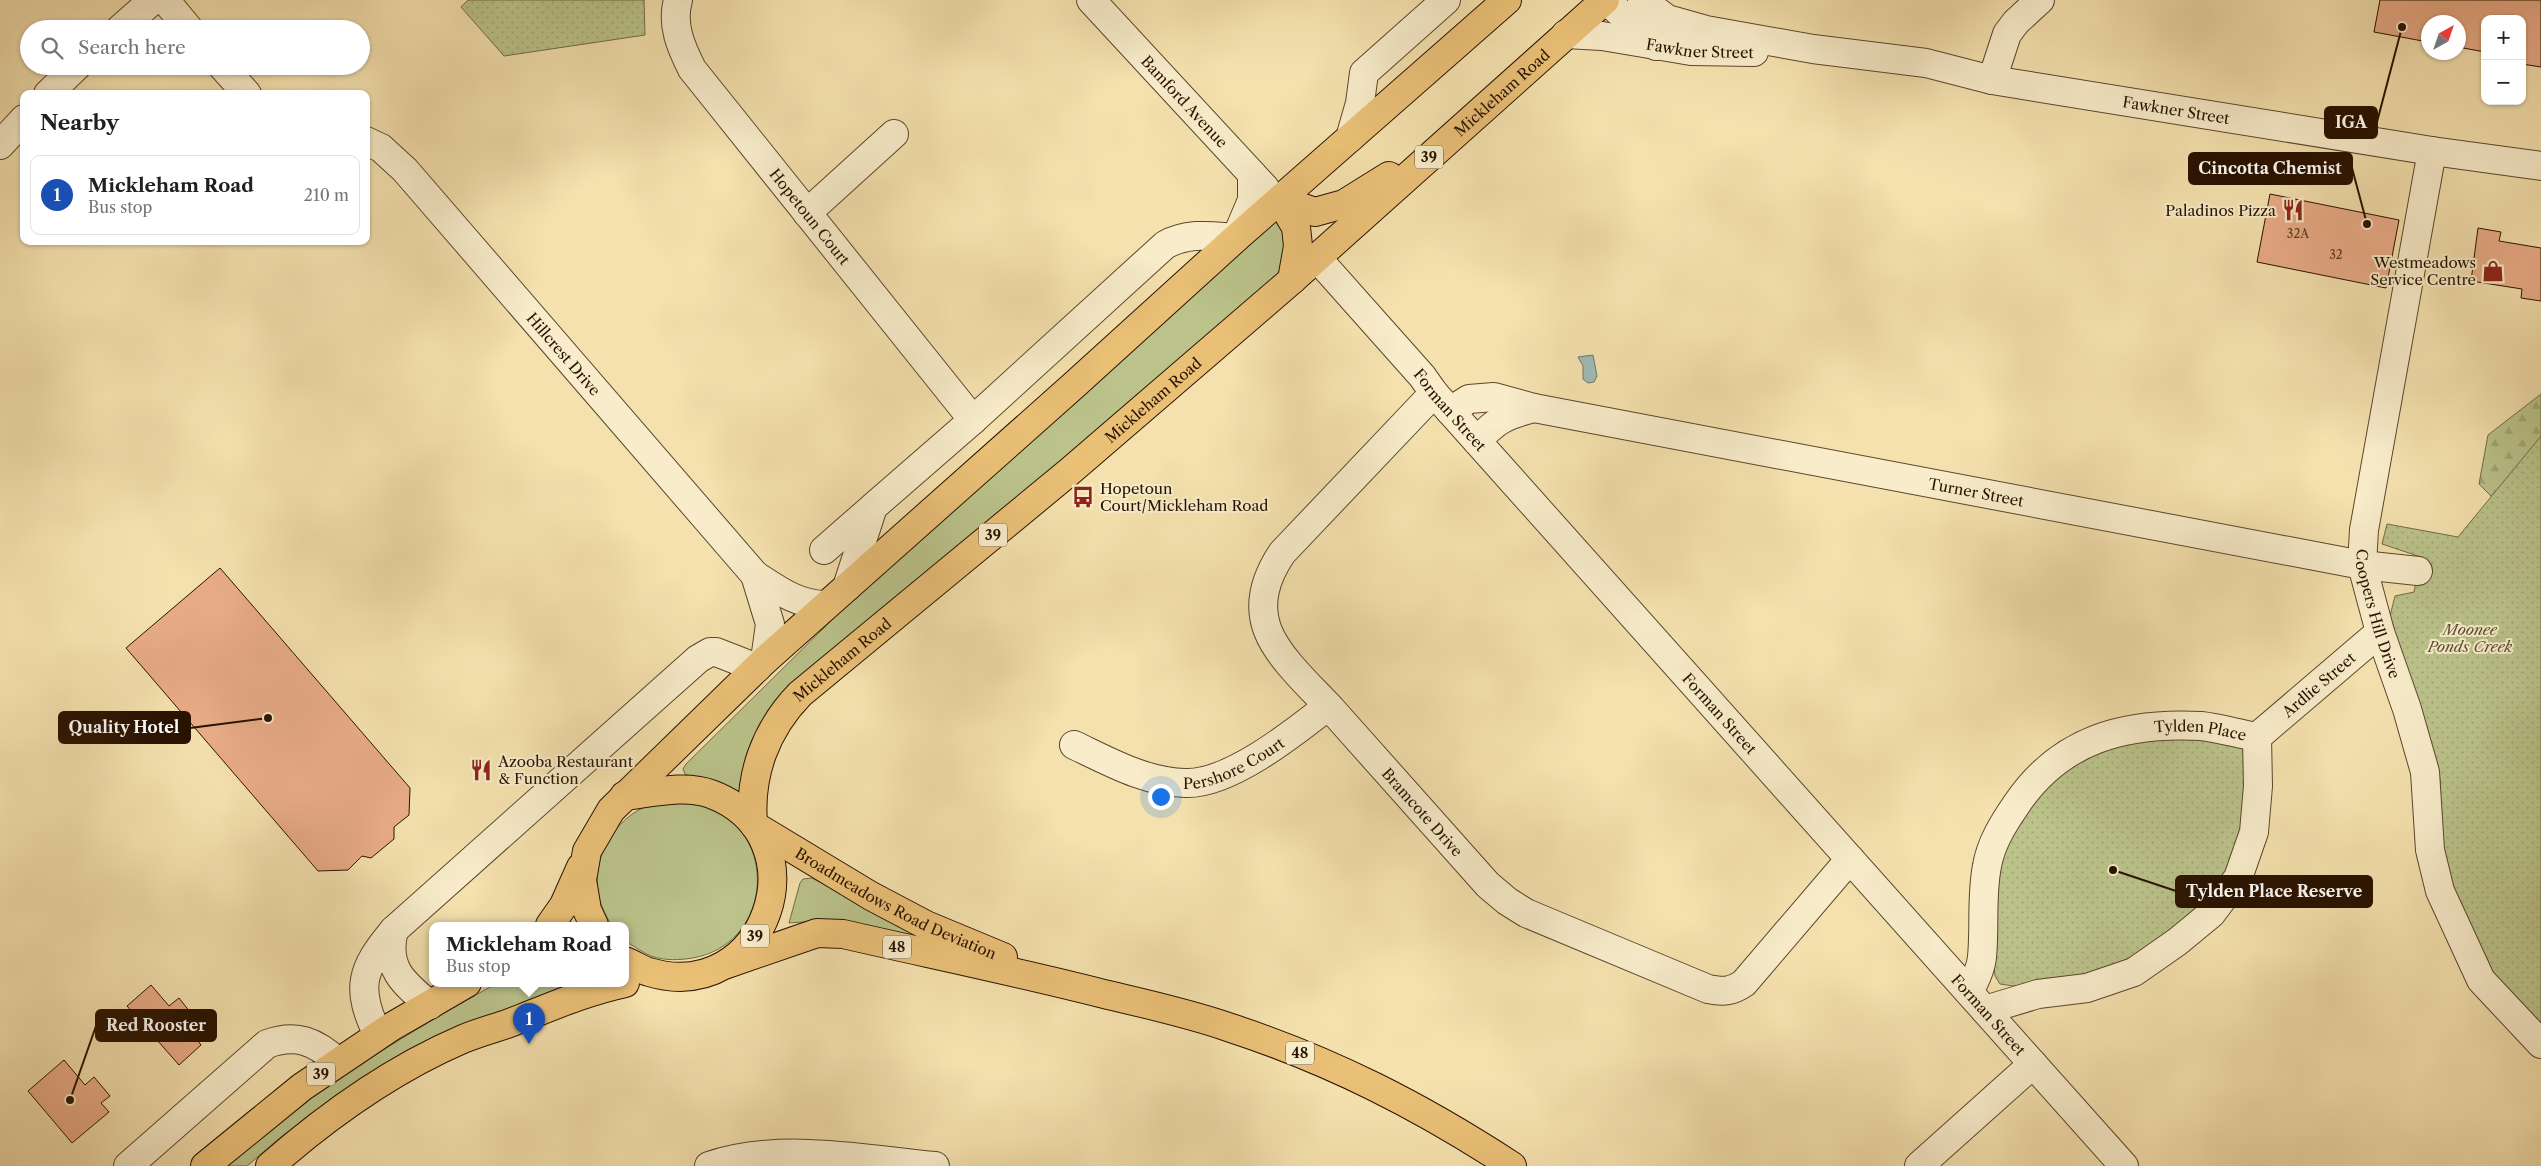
<!DOCTYPE html>
<meta charset="utf-8">
<style>
:root{--surface:#fff;--page:#f6f6f6;--text:#202124;--muted:#757577;--line:#e0e0e0;--accent:#0b8043}
body{margin:0;font-family:"Libre Caslon Text",serif;background:var(--page);color:var(--text)}
.controls{position:absolute;right:15px;top:15px;display:grid;overflow:hidden;border-radius:10px;box-shadow:0 1px 4px #0004}
.controls button{width:45px;height:45px;display:grid;place-items:center;padding:0;border:0;border-bottom:1px solid var(--line);background:var(--surface);color:var(--text);font:25px sans-serif}
.compass{position:absolute;left:2421px;top:15px;width:45px;height:45px;border-radius:50%;background:var(--surface);box-shadow:0 1px 4px #0004;rotate:40deg}
.you{position:absolute;left:1160px;top:796px;width:18px;height:18px;margin:-12px;border:4px solid #fff;border-radius:50%;background:#1a73e8;box-shadow:0 0 0 8px #1a73e833}
.badge{display:grid;place-items:center;width:32px;height:32px;border-radius:50%;background:var(--accent);color:#fff;font-size:16px;font-weight:700}
.pin{position:absolute;translate:-50% -41px;filter:drop-shadow(0 1px 2px #0008)}
.pin::after{content:'';position:absolute;top:26px;width:18px;height:15px;background:inherit;clip-path:polygon(0 0,100% 0,50% 100%)}
.popup{position:absolute;left:429px;top:922px;width:200px;height:65px;box-sizing:border-box;display:grid;place-content:center;border-radius:10px;background:var(--surface);filter:drop-shadow(0 1px 4px #0005);font-size:16px;white-space:nowrap;color:var(--muted)}
.popup b{font-size:19px;color:var(--text)}
.popup::after{content:'';position:absolute;left:50%;top:100%;margin-left:-10px;border:10px solid transparent;border-top-color:var(--surface)}
.list{margin:0;padding:0;list-style:none}
h2{display:flex;justify-content:space-between;align-items:center;height:65px;margin:0;padding:0 20px;font-size:21px}
h2 small{font-size:16px;font-weight:400;color:var(--muted)}
.list li{display:grid;grid-template-columns:32px 1fr auto;gap:15px;align-items:center;box-sizing:border-box;height:80px;margin:0 10px 10px;padding:0 10px;border:1px solid var(--line);border-radius:10px}
.list b{display:block;font-size:19px;white-space:nowrap}
.list p{margin:0;font-size:16px;white-space:nowrap;color:var(--muted)}
.list em{font-size:16px;font-style:normal;color:var(--muted)}
.icon{flex:none;width:28px;height:28px;fill:none;stroke:currentColor;stroke-width:2;stroke-linecap:round;stroke-linejoin:round}
.map{position:relative;flex:none;width:2541px;height:1166px;overflow:hidden}
.search{position:absolute;background:var(--surface);box-shadow:0 1px 4px #0004;left:20px;top:20px;width:350px;height:55px;display:flex;align-items:center;gap:12px;box-sizing:border-box;padding:0 18px;border-radius:28px;color:var(--muted);font-size:19px}
.panel{position:absolute;background:var(--surface);box-shadow:0 1px 4px #0004;left:20px;top:90px;width:350px;height:155px;border-radius:10px}
.map>svg:first-child{display:block}
.grass{fill:#bbc38b;stroke:#726a46}
.forest{fill:url(#forest-firs);stroke:#726a46}
.park{fill:url(#park-dots);stroke:#726a46}
.water{fill:#9fbbb5;stroke:#6f776d}
.building{fill:#e9ac88;stroke:#281200}
.lines{fill:none;stroke-linecap:round;stroke-linejoin:round}
.minor-casing{stroke:#5b462c;stroke-width:30}
.major-casing{stroke:#281200;stroke-width:30}
.minor{stroke:#f8ecca;stroke-width:28}
.major{stroke:#eac077;stroke-width:28}
.labels{text-anchor:middle;dominant-baseline:central;stroke-width:4;stroke-linejoin:round;paint-order:stroke}
.number-label{font-size:12px;fill:#583822}
.shield{fill:#f8ecca;stroke:#66533d;stroke-width:1}
.shield-label{font-size:14px;font-weight:bold;fill:#281200}
.street-label{font-size:15px;fill:#281200;stroke:#f8ecca}
.poi-label{font-size:15px;fill:#281200;stroke:#f8ecca;text-anchor:end}
.park-label{font-size:15px;font-style:italic;fill:#5b5031;stroke:#f8ecca}
.leader{fill:none;stroke:#281200;stroke-width:2}
.callout-dot{fill:#281200;stroke:#f8ecca;stroke-width:2}
.callout{fill:#281200;stroke:#281200;stroke-width:2}
.callout-label{font-size:16px;text-anchor:middle;font-weight:bold;fill:#fff}
</style>
<div class="map">
<svg width="2541" height="1166" viewBox="0 0 2541 1166">
<defs>
<pattern id="forest-firs" width="22" height="20" patternUnits="userSpaceOnUse" patternTransform="scale(1.25)"><rect width="22" height="20" fill="#bbc38b"/><path d="M5 1l3.5 6h-7zM16 11l3.5 6h-7z" fill="#a1a676"/></pattern>
<pattern id="park-dots" width="8" height="8" patternUnits="userSpaceOnUse" patternTransform="scale(1.25)"><rect width="8" height="8" fill="#bbc38b"/><path d="M2 2h.1M6 6h.1" fill="none" stroke="#a1a676" stroke-width="1.8" stroke-linecap="round"/></pattern>
</defs>
<rect width="100%" height="100%" fill="#f4e1ae"/>
<filter id="stains"><feTurbulence type="fractalNoise" baseFrequency=".004" numOctaves="4"/><feColorMatrix values="0 0 0 0 .2 0 0 0 0 .09 0 0 0 0 .02 0 0 0 .5 -.17"/></filter>
<radialGradient id="worn" r=".72"><stop offset=".6" stop-color="#630" stop-opacity="0"/><stop offset="1" stop-color="#630" stop-opacity=".3"/></radialGradient>
<!-- grass -->
<path class="grass" d="M1279,221L1287,230L1283,267L1271,281L755,736L746,759L741,798L685,774L683,769L686,764L839,613L1274,222Z
M688,800C696,802 706,804 714,808C780,843 769,944 693,958C680,960 665,961 651,956C643,953 636,947 628,943L625,940V925H612L610,923C606,915 601,906 599,898C590,854 617,812 661,801C669,799 679,800 688,800Z
M812,878L916,933L920,938L817,921L789,923L800,883L803,879Z
M497,983H583L347,1090L282,1136L247,1166H220C305,1094 400,1038 497,983Z"/>
<!-- forest -->
<path class="forest" d="M2541,394V696L2491,496L2479,484L2488,435Z"/>
<!-- park -->
<path class="park" d="M468,0H644L645,35L504,56L461,7Z
M2541,436V1026L2486,964L2460,909L2441,853L2440,780L2420,706L2388,624L2395,596L2414,592L2421,557L2382,544L2387,524L2458,537Z
M2181,732L2246,748V822L2224,886L2155,950L2072,983L2013,986L2000,984L1995,976L1992,949V884L2023,805L2092,749Z"/>
<!-- water -->
<path class="water" d="M1593,355L1597,376L1594,382L1588,383L1583,379V366L1578,357Z"/>
<!-- building -->
<path class="building" d="M2380,0H2541V67L2522,64V19H2485V52L2458,47V22H2428V42L2374,32Z
M2270,194L2399,220L2386,288L2257,262Z
M2478,228L2501,232L2499,241L2541,248V301L2521,298L2522,289L2471,281Z
M220,568L410,788L409,815L394,827V839L371,858L362,856L348,870L318,871L126,648Z
M151,985L169,1006L179,998L194,1017L185,1024L201,1045L179,1065L127,1006Z
M64,1060L85,1085L94,1077L110,1096L101,1103L109,1112L72,1143L28,1091Z"/>
<g class="lines">
<!-- minor casing -->
<g class="minor-casing">
<g id="minor">
<path d="M165,0L189,29"/>
<path id="s1" d="M678,0C671,25 681,47 692,69L973,420"/>
<path id="s2" d="M1091,0L1265,188"/>
<path d="M1606,0L1656,46"/>
<path id="s3" d="M1642,0L1667,19L1706,30L1813,49L1926,63L1992,80L2432,151L2541,166"/>
<path d="M120,29L153,0"/>
<path id="s4" d="M1566,34L1602,36L1691,51L1754,52"/>
<path d="M222,66L247,94"/>
<path d="M1992,80L2007,34L2016,22L2040,0"/>
<path d="M48,94L77,66"/>
<path d="M1350,138L1360,103L1364,73L1446,0"/>
<path id="s5" d="M366,141L381,148L405,170L755,575C778,590 798,605 826,605"/>
<path d="M0,145L24,119"/>
<path id="s6" d="M2432,151L2364,530L2362,565L2380,632L2407,709L2425,772L2430,850L2440,891L2481,980L2541,1044"/>
<path d="M807,213L894,134"/>
<path id="s7" d="M1317,258L1422,376L1434,393L2124,1166"/>
<path id="s8" d="M1434,393L1282,553C1266,577 1257,603 1268,631C1279,659 1313,689 1333,711C1384,769 1436,827 1488,885L1507,901L1526,913L1708,989C1723,992 1731,992 1744,983L1850,859"/>
<path id="s9" d="M1450,411L1469,399L1494,397L1534,408L2362,565L2418,571"/>
<path d="M1477,441C1496,420 1506,415 1534,408"/>
<path d="M824,550L872,508"/>
<path d="M755,575L770,624L765,660"/>
<path d="M847,587L873,507L973,420L1165,245C1188,232 1211,236 1236,238L1252,200V174"/>
<path id="s10" d="M2257,737L2380,632"/>
<path id="s11" d="M1074,745C1110,762 1145,782 1185,783C1229,785 1295,732 1328,706"/>
<path d="M394,930C384,967 403,983 430,1005"/>
<path id="s12" d="M1969,992C1975,981 1981,969 1982,957C1985,926 1981,896 1987,866C1991,843 2003,824 2016,805C2060,739 2125,722 2201,726C2219,728 2239,734 2257,737"/>
<path d="M1985,1010L2038,994L2087,988L2134,972L2177,942L2211,914L2238,878L2254,832L2258,786L2257,737"/>
<path d="M378,1035C355,988 361,969 394,930L698,659L710,652H716L757,668"/>
<path d="M128,1166L267,1044C297,1033 316,1042 338,1062"/>
<path d="M709,1166C779,1142 863,1159 935,1166"/>
<path d="M1919,1166L2033,1064"/>
</g>
</g>
<!-- major casing -->
<g class="major-casing">
<g id="major">
<path d="M1280,200L1315,212L1344,204L1389,176"/>
<path d="M1280,200L1296,227L1298,246L1292,280"/>
<path d="M624,796C651,793 685,784 711,794C825,837 766,1007 649,972C641,970 633,964 625,961"/>
<path id="s13" d="M753,823C749,774 766,729 800,694L1069,472L1292,280L1605,0"/>
<path id="s14" d="M755,826L871,896L926,925L1003,957"/>
<path d="M550,925L564,905L581,867"/>
<path d="M594,925L587,910L582,880L587,851L611,810L765,660L1073,386L1236,238L1507,0"/>
<path d="M727,964L817,933L843,934C930,954 1018,972 1104,994C1146,1004 1188,1013 1228,1027C1332,1061 1420,1106 1512,1166"/>
<path d="M205,1166L302,1087L391,1027L467,983"/>
<path d="M270,1166C327,1116 393,1069 463,1039C477,1033 492,1029 507,1024C546,1009 583,992 625,983"/>
</g>
</g>
<!-- minor -->
<use href="#minor" class="minor"/>
<!-- major -->
<use href="#major" class="major"/>
</g>
<!-- icons -->
<defs>
<g id="restaurant-bare" transform="scale(1.725)"><path d="M-5-6h1v4h1v-4h1v4h1v-4h1v5L-1.5 .5V6h-2V.5L-5-1ZM5-6V6H3V1.5H1.5Q1.5-4 5-6Z" fill="#8f2418" stroke="#f8ecca" stroke-width="2.5" paint-order="stroke"/></g>
<g id="shop-bare" transform="scale(1.725)"><path d="M-5-2.5h2.3a2.7 3.5 0 0 1 5.4 0H5L5.5 6h-11ZM-1.5-2.5h3a1.5 2.3 0 0 0-3 0Z" fill="#8f2418" stroke="#f8ecca" stroke-width="2.5" paint-order="stroke"/></g>
<g id="bus-bare" transform="scale(1.725)"><path d="M-5-6H5V4H4V6H2V4H-2V6H-4V4H-5ZM-3.5-4V0h7V-4ZM-3.5 1.2v1.5H-2V1.2ZM2 1.2v1.5H3.5V1.2Z" fill="#8f2418" stroke="#f8ecca" stroke-width="2.5" paint-order="stroke"/></g>
</defs>
<g fill-rule="evenodd">
<use href="#restaurant-bare" x="2293" y="210"/>
<use href="#shop-bare" x="2493" y="271"/>
<use href="#bus-bare" x="1083" y="497"/>
<use href="#restaurant-bare" x="481" y="770"/>
</g>
<g class="labels">
<!-- number labels -->
<g class="number-label">
<text x="2298" y="233">32A</text>
<text x="2336" y="254">32</text>
</g>
<!-- shield labels -->
<g class="shield">
<rect x="1415" y="145.5" width="28" height="23" rx="4"/>
<rect x="979" y="523.5" width="28" height="23" rx="4"/>
<rect x="741" y="924.5" width="28" height="23" rx="4"/>
<rect x="883" y="935.5" width="28" height="23" rx="4"/>
<rect x="1286" y="1041.5" width="28" height="23" rx="4"/>
<rect x="307" y="1062.5" width="28" height="23" rx="4"/>
</g>
<g class="shield-label">
<text x="1429" y="157">39</text>
<text x="993" y="535">39</text>
<text x="755" y="936">39</text>
<text x="897" y="947">48</text>
<text x="1300" y="1053">48</text>
<text x="321" y="1074">39</text>
</g>
<!-- street labels -->
<g class="street-label">
<text stroke="none"><textPath href="#s4" startOffset="135">Fawkner Street</textPath></text>
<text stroke="none"><textPath href="#s13" startOffset="1066">Mickleham Road</textPath></text>
<text stroke="none"><textPath href="#s2" startOffset="138">Bamford Avenue</textPath></text>
<text stroke="none"><textPath href="#s3" startOffset="549">Fawkner Street</textPath></text>
<text stroke="none"><textPath href="#s1" startOffset="261">Hopetoun Court</textPath></text>
<text stroke="none"><textPath href="#s5" startOffset="292">Hillcrest Drive</textPath></text>
<text stroke="none"><textPath href="#s13" startOffset="601">Mickleham Road</textPath></text>
<text stroke="none"><textPath href="#s7" startOffset="202">Forman Street</textPath></text>
<text stroke="none"><textPath href="#s9" startOffset="539">Turner Street</textPath></text>
<text stroke="none"><textPath href="#s6" startOffset="471">Coopers Hill Drive</textPath></text>
<text stroke="none"><textPath href="#s13" startOffset="196">Mickleham Road</textPath></text>
<text stroke="none"><textPath href="#s10" startOffset="81">Ardlie Street</textPath></text>
<text stroke="none"><textPath href="#s7" startOffset="608">Forman Street</textPath></text>
<text stroke="none"><textPath href="#s12" startOffset="408">Tylden Place</textPath></text>
<text stroke="none"><textPath href="#s11" startOffset="171">Pershore Court</textPath></text>
<text stroke="none"><textPath href="#s8" startOffset="542">Bramcote Drive</textPath></text>
<text stroke="none"><textPath href="#s14" startOffset="161">Broadmeadows Road Deviation</textPath></text>
<text stroke="none"><textPath href="#s7" startOffset="1012">Forman Street</textPath></text>
</g>
<!-- poi labels -->
<g class="poi-label">
<text x="2276" y="210">Paladinos Pizza</text>
<text x="2476" y="262">Westmeadows<tspan x="2476" dy="17">Service Centre</tspan></text>
<text x="1100" y="488" text-anchor="start">Hopetoun<tspan x="1100" dy="17">Court/Mickleham Road</tspan></text>
<text x="498" y="761" text-anchor="start">Azooba Restaurant<tspan x="498" dy="17">&amp; Function</tspan></text>
</g>
<!-- park labels -->
<g class="park-label">
<text x="2470" y="629">Moonee<tspan x="2470" dy="17">Ponds Creek</tspan></text>
</g>
</g>
<!-- callouts -->
<path class="leader" d="M2402 27L2377 122M2367 224L2352 168M268 718L190 728M2113 870L2176 891M70 1100L96 1026"/>
<g class="callout-dot">
<circle cx="2402" cy="27" r="5"/>
<circle cx="2367" cy="224" r="5"/>
<circle cx="268" cy="718" r="5"/>
<circle cx="2113" cy="870" r="5"/>
<circle cx="70" cy="1100" r="5"/>
</g>
<g class="callout">
<rect x="2325" y="107" width="52" height="31" rx="5"/>
<rect x="2189" y="153" width="163" height="31" rx="5"/>
<rect x="59" y="712" width="131" height="31" rx="5"/>
<rect x="2176" y="876" width="196" height="31" rx="5"/>
<rect x="96" y="1010" width="120" height="31" rx="5"/>
</g>
<g class="callout-label">
<text x="2351" y="128">IGA</text>
<text x="2270" y="174">Cincotta Chemist</text>
<text x="124" y="733">Quality Hotel</text>
<text x="2274" y="897">Tylden Place Reserve</text>
<text x="156" y="1031">Red Rooster</text>
</g>
<rect width="100%" height="100%" filter="url(#stains)"/>
<rect width="100%" height="100%" fill="url(#worn)"/>
</svg>
<div class="controls">
<button>+</button>
<button>−</button>
</div>
<svg class="compass" viewBox="-18 -18 36 36"><path d="M0-13l5 13h-10z" fill="#e53935"/><path d="M0 13l5-13h-10z" fill="#757577"/></svg>
<div class="you"></div>
<div class="pin badge" style="left:529px;top:1044px;background:#1a4fb4">1</div>
<div class="popup"><b>Mickleham Road</b>Bus stop</div>
<div class="search"><svg class="icon" aria-label="search" viewBox="0 0 24 24"><circle cx="10" cy="10" r="6"/><path d="M15 15l6 6"/></svg>Search here</div>
<section class="panel">
<h2>Nearby<small></small></h2>
<ul class="list">
<li><span class="badge" style="background:#1a4fb4">1</span><div><b>Mickleham Road</b><p>Bus stop</p></div><em>210 m</em></li>
</ul>
</section>
</div>
